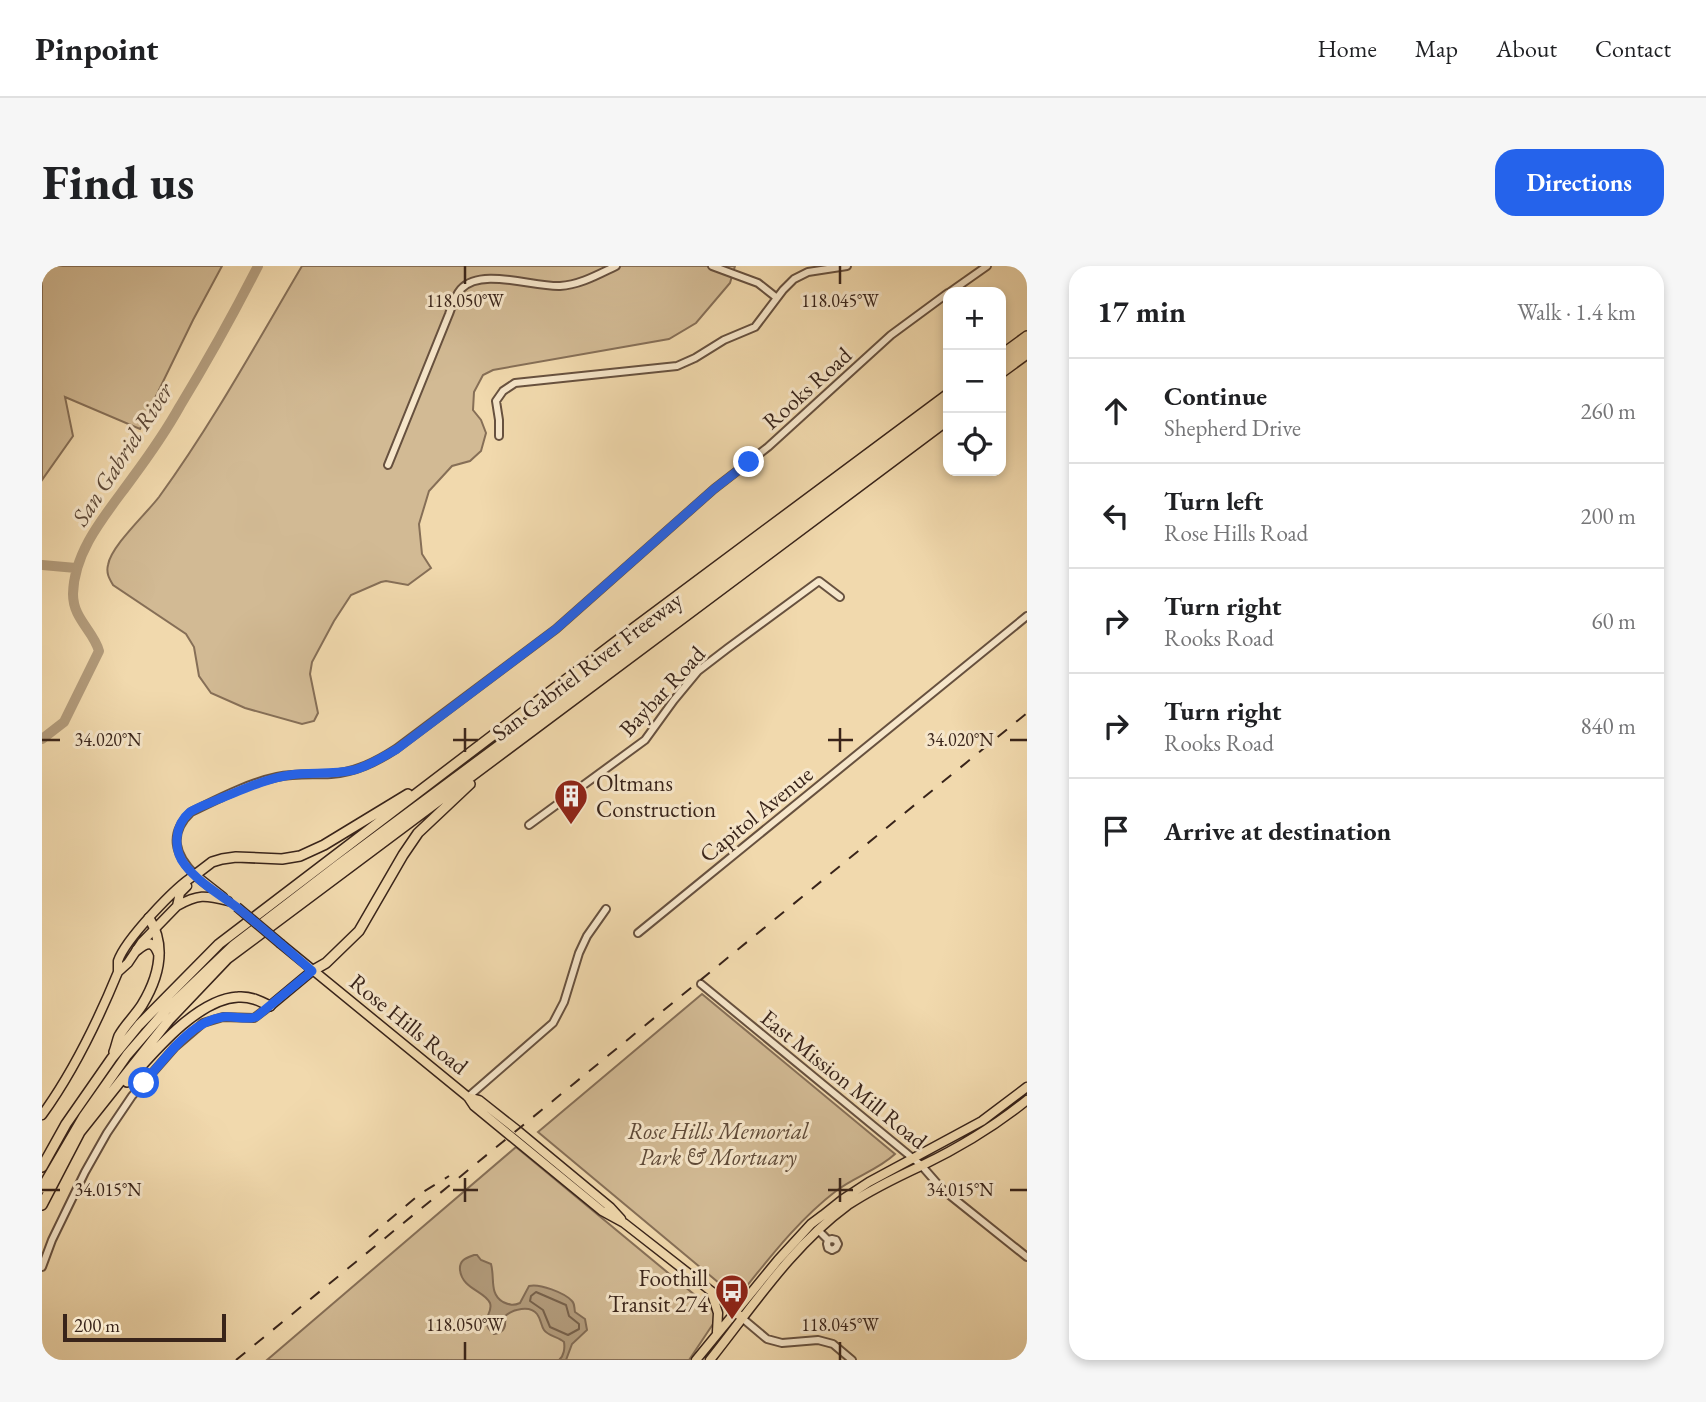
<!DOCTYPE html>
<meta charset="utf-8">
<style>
:root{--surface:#fff;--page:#f6f6f6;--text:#202124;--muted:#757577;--line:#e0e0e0;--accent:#2563eb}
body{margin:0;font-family:"EB Garamond",serif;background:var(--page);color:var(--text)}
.controls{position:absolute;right:21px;top:21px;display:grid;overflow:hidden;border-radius:14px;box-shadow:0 4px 10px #0003}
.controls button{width:63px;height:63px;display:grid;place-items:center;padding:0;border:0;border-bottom:2px solid var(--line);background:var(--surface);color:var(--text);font:35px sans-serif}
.scale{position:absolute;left:21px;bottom:18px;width:163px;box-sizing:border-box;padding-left:7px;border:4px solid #39241a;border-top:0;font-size:19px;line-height:24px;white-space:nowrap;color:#39241a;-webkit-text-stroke:5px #f6e6ca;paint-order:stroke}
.stop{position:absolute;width:21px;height:21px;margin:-16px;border:5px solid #2563eb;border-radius:50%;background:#fff}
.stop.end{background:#2563eb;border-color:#fff;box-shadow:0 2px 7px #0008}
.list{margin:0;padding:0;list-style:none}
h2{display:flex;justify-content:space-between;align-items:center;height:91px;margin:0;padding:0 28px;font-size:30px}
h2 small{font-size:23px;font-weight:400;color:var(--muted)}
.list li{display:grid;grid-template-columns:46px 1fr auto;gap:21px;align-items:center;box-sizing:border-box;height:105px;padding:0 28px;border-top:2px solid var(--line)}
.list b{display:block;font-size:26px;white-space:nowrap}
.list p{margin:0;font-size:23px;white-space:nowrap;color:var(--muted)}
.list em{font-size:23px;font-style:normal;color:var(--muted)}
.icon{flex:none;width:38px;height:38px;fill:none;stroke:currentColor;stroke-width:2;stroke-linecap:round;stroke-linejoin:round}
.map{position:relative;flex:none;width:985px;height:1094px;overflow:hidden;border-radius:21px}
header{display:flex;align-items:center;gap:42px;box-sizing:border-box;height:98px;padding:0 35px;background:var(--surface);border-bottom:2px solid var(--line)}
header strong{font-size:33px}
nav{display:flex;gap:38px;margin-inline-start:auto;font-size:24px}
.intro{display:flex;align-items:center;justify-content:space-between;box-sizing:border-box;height:168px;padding:0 42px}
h1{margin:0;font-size:49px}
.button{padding:18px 32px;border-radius:21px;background:var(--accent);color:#fff;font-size:24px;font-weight:700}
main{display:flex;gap:42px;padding:0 42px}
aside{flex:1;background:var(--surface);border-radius:21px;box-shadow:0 4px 10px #0003}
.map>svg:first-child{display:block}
.green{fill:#d2ba94;stroke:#866f57;stroke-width:2}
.water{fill:#b29b7b;stroke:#826b54;stroke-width:2}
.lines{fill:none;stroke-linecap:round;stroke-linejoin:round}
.shore{stroke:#76604a;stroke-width:2}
.river{stroke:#b29b7b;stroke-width:10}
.minor-casing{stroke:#67513f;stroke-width:10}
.major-casing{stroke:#39241a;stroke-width:11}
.highway-casing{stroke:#39241a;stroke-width:12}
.minor{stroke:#f6e6ca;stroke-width:6}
.major{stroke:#f1d9ad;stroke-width:8}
.highway{stroke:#f1d9ad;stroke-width:9}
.rail{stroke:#39241a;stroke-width:2;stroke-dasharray:12 12;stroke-linecap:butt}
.major-bridge-casing{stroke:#39241a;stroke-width:11;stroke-linecap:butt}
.major-bridge{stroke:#f1d9ad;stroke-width:8}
.route{stroke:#2563eb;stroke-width:9}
.ticks{fill:none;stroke:#39241a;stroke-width:2.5}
.labels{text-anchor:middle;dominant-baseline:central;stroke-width:6;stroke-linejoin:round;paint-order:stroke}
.street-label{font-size:23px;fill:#39241a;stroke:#f6e6ca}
.poi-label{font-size:23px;fill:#39241a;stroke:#f6e6ca;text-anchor:start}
.park-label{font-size:23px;font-style:italic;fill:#5f4a38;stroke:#f6e6ca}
.water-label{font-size:24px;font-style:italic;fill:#5d4837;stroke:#f6e6ca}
.ticks-label{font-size:18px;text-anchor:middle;fill:#39241a;stroke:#f6e6ca;stroke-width:6;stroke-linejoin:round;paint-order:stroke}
</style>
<header>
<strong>Pinpoint</strong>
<nav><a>Home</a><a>Map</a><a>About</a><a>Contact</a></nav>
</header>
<div class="intro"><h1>Find us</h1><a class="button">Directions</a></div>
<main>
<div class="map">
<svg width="985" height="1094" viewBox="0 0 985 1094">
<rect width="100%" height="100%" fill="#f1d9ad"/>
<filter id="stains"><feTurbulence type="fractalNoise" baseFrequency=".00286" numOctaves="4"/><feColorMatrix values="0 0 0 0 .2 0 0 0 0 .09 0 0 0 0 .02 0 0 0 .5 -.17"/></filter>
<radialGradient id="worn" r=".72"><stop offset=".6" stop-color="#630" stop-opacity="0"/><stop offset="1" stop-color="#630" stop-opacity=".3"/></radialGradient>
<!-- green -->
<path class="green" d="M0,0H180L151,54L98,163L23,131L31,170L0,214Z
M260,0H693L688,17L654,57L627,73L451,104L441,109L432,126L431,144L439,154L444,167L439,185L428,195L410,200L387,225L377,258L380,288L389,302L366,319L344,315L339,316L309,329L292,355L270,396L268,408L276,447L272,455L260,458L203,442L169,427L157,410L152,381L144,368L71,319C67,312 64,307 66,299C69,280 104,248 117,231C170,158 214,78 260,0Z
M660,728L853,888C836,904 812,911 794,925C755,955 726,994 695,1032L496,866Z
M474,881L677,1049L647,1094H225Z"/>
<!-- water -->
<path class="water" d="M432,989H435L439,994L449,998C453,1012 447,1028 461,1036C468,1039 471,1040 478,1037L487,1020C497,1017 523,1027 530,1035C533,1038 532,1041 533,1046L543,1053L545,1064L530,1078L524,1094H517C522,1090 523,1082 522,1076C517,1071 506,1070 502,1064C499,1060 499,1053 495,1048C488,1039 471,1043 463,1050C464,1060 463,1067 452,1068C435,1053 452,1049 448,1037C443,1025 420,1023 418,1004C417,994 424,992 432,989Z"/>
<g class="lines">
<!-- shore -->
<path class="shore" d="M494,1026L524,1039L527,1050L537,1058V1063L526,1069L508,1061L501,1044L488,1035L489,1030Z"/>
<!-- river -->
<path class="river" d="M0,299L34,302
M0,473L22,456L57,385C51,364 31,353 31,328C32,283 66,246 91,211C108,188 124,165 138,140C166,94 192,47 216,0"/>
<!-- minor casing -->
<g class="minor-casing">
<path id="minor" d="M670,0L716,17L735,32
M908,26L945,0
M457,170V154L454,135L461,125L473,117L635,100L653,92L682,74L713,61L741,24L752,13L766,6L805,0
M346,199L407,48C410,40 413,30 419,23C439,1 490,21 518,20C538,19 557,8 574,0
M487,559L603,474L632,434L656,405L686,382L777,315L798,331
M153,609C133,589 126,568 149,546C176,533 206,517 235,511C253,507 271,509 289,508C314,506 334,496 354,483L514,363L672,223L726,181L849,69L906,27
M596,667L985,350
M659,718L879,899L900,923L985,991
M426,831L511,757L522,736L537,687L545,670L564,643
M776,964L786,974L790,973L794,974L796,978L794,982L790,984L786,982L785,978L786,974
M0,1001L10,974L43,906L65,867L90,830L133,781L161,757L181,751L212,752L228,740
M700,1052L725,1073L740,1077L776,1074L791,1078L810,1094"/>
</g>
<!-- major casing -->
<g class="major-casing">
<path id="major" d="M153,609L181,631
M135,640C156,628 163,629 186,635
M239,678L426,831L432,840L560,945L582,957L678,1032L700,1052
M76,706L86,697L100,676L135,640L138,627L145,620
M228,740L270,705
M426,831L437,834L475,864L568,941L579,953
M0,849C32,805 55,757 76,706C76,704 76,696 76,695C83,674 133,621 153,609
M669,1025L676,1047L675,1066
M654,1094L736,994L769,958L781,949L801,933L827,916L940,855L985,821
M668,1094C711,1040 750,980 806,939C830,923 855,911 881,899C918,881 953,860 985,834"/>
</g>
<!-- highway casing -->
<g class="highway-casing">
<path id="highway" d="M959,89L985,70
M959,98L985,79
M959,107L985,88
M522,425L906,137
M153,609L170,596L180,593L194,591L240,593L258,590L282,579L366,528
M95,684C106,675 112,675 117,689
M270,705L284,697L317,665L361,589L376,567L428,518
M72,786C74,781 75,775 77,770C83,759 93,750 100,739C117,711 125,681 107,652
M85,816C111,787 155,733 196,731C208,730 218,735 228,740
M0,901L24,858L70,792L97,759L177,678L589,364L906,128
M0,922L42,850L85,789L124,744L192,679L296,599L906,146
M0,939L38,866L127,754L185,693L906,154"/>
</g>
<!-- minor -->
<use href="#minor" class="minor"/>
<!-- major -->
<use href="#major" class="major"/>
<!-- highway -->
<use href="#highway" class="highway"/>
<!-- rail -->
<path class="rail" d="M327,971L378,928L407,910
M194,1094L985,447"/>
<!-- major-bridge casing -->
<g class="major-bridge-casing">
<path id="major-bridge" d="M195,641L239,678"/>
</g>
<!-- major-bridge -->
<use href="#major-bridge" class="major-bridge"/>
</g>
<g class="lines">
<!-- route -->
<path class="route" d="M102,817C122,794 148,755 181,751C193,750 203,754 214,751L270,705C246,684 222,663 197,643C179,629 157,617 143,599C131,584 132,559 148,546C156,541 168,537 177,533C200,524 223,513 248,509C269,506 290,509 312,504C327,500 341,491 355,483L514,363L672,223L707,196"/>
</g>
<!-- ticks -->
<path class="ticks" d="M423,0V18M798,0V18M423,462V486M798,462V486M0,474H18M411,474H436M786,474H811M968,474H985M423,912V936M798,912V936M0,924H18M411,924H436M786,924H811M968,924H985M423,1076V1094M798,1076V1094"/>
<!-- icons -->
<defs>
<g id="building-pin" transform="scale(1.75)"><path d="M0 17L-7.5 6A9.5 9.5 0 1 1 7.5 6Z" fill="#8f2418" stroke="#f6e6ca"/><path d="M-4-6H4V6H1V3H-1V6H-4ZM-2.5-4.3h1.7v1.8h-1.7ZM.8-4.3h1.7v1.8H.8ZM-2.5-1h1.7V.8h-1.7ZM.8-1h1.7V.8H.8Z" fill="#fff"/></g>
<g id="bus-pin" transform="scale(1.75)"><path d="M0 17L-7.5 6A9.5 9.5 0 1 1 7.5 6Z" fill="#8f2418" stroke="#f6e6ca"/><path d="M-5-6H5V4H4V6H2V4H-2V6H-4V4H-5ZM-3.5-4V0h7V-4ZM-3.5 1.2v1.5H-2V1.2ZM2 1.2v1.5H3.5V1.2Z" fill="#fff"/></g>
</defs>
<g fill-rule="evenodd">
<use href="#building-pin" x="529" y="530"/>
<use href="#bus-pin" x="690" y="1025"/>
</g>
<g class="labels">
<!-- street labels -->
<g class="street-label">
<text transform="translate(765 122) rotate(-42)">Rooks Road</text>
<text transform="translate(545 400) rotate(-37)">San Gabriel River Freeway</text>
<text transform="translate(620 425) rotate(-47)">Baybar Road</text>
<text transform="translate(714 548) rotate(-39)">Capitol Avenue</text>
<text transform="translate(367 758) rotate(39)">Rose Hills Road</text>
<text transform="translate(802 813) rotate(39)">East Mission Mill Road</text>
</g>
<!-- poi labels -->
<g class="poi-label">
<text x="554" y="517">Oltmans<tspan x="554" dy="26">Construction</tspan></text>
<text x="666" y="1012" text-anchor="end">Foothill<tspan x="666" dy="26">Transit 274</tspan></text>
</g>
<!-- park labels -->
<g class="park-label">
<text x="676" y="865">Rose Hills Memorial<tspan x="676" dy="26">Park &amp; Mortuary</tspan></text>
</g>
<!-- water labels -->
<g class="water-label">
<text transform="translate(80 188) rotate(-57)">San Gabriel River</text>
</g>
</g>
<g class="ticks-label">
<text x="423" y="41">118.050°W</text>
<text x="798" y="41">118.045°W</text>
<text x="66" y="480">34.020°N</text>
<text x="918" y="480">34.020°N</text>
<text x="66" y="930">34.015°N</text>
<text x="918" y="930">34.015°N</text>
<text x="423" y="1065">118.050°W</text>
<text x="798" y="1065">118.045°W</text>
</g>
<rect width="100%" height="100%" filter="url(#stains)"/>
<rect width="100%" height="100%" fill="url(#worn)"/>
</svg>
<div class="controls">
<button>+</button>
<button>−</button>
<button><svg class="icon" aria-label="locate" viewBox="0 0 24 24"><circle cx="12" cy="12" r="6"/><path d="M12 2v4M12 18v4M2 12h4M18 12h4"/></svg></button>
</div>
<div class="scale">200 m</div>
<div class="stop" style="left:102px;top:817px"></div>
<div class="stop end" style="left:707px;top:196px"></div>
</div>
<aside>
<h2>17 min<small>Walk · 1.4 km</small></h2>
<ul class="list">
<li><svg class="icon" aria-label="ahead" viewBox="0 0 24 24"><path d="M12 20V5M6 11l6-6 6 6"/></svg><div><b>Continue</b><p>Shepherd Drive</p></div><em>260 m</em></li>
<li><svg class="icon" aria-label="left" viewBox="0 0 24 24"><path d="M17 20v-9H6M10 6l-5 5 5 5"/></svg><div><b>Turn left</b><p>Rose Hills Road</p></div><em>200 m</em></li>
<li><svg class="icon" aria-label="right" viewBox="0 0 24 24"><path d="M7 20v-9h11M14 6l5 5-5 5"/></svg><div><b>Turn right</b><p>Rooks Road</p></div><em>60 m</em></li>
<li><svg class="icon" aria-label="right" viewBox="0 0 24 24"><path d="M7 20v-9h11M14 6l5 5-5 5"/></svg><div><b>Turn right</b><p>Rooks Road</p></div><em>840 m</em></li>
<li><svg class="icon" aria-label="arrive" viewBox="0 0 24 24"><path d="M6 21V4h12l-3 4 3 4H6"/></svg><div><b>Arrive at destination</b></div></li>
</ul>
</aside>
</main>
